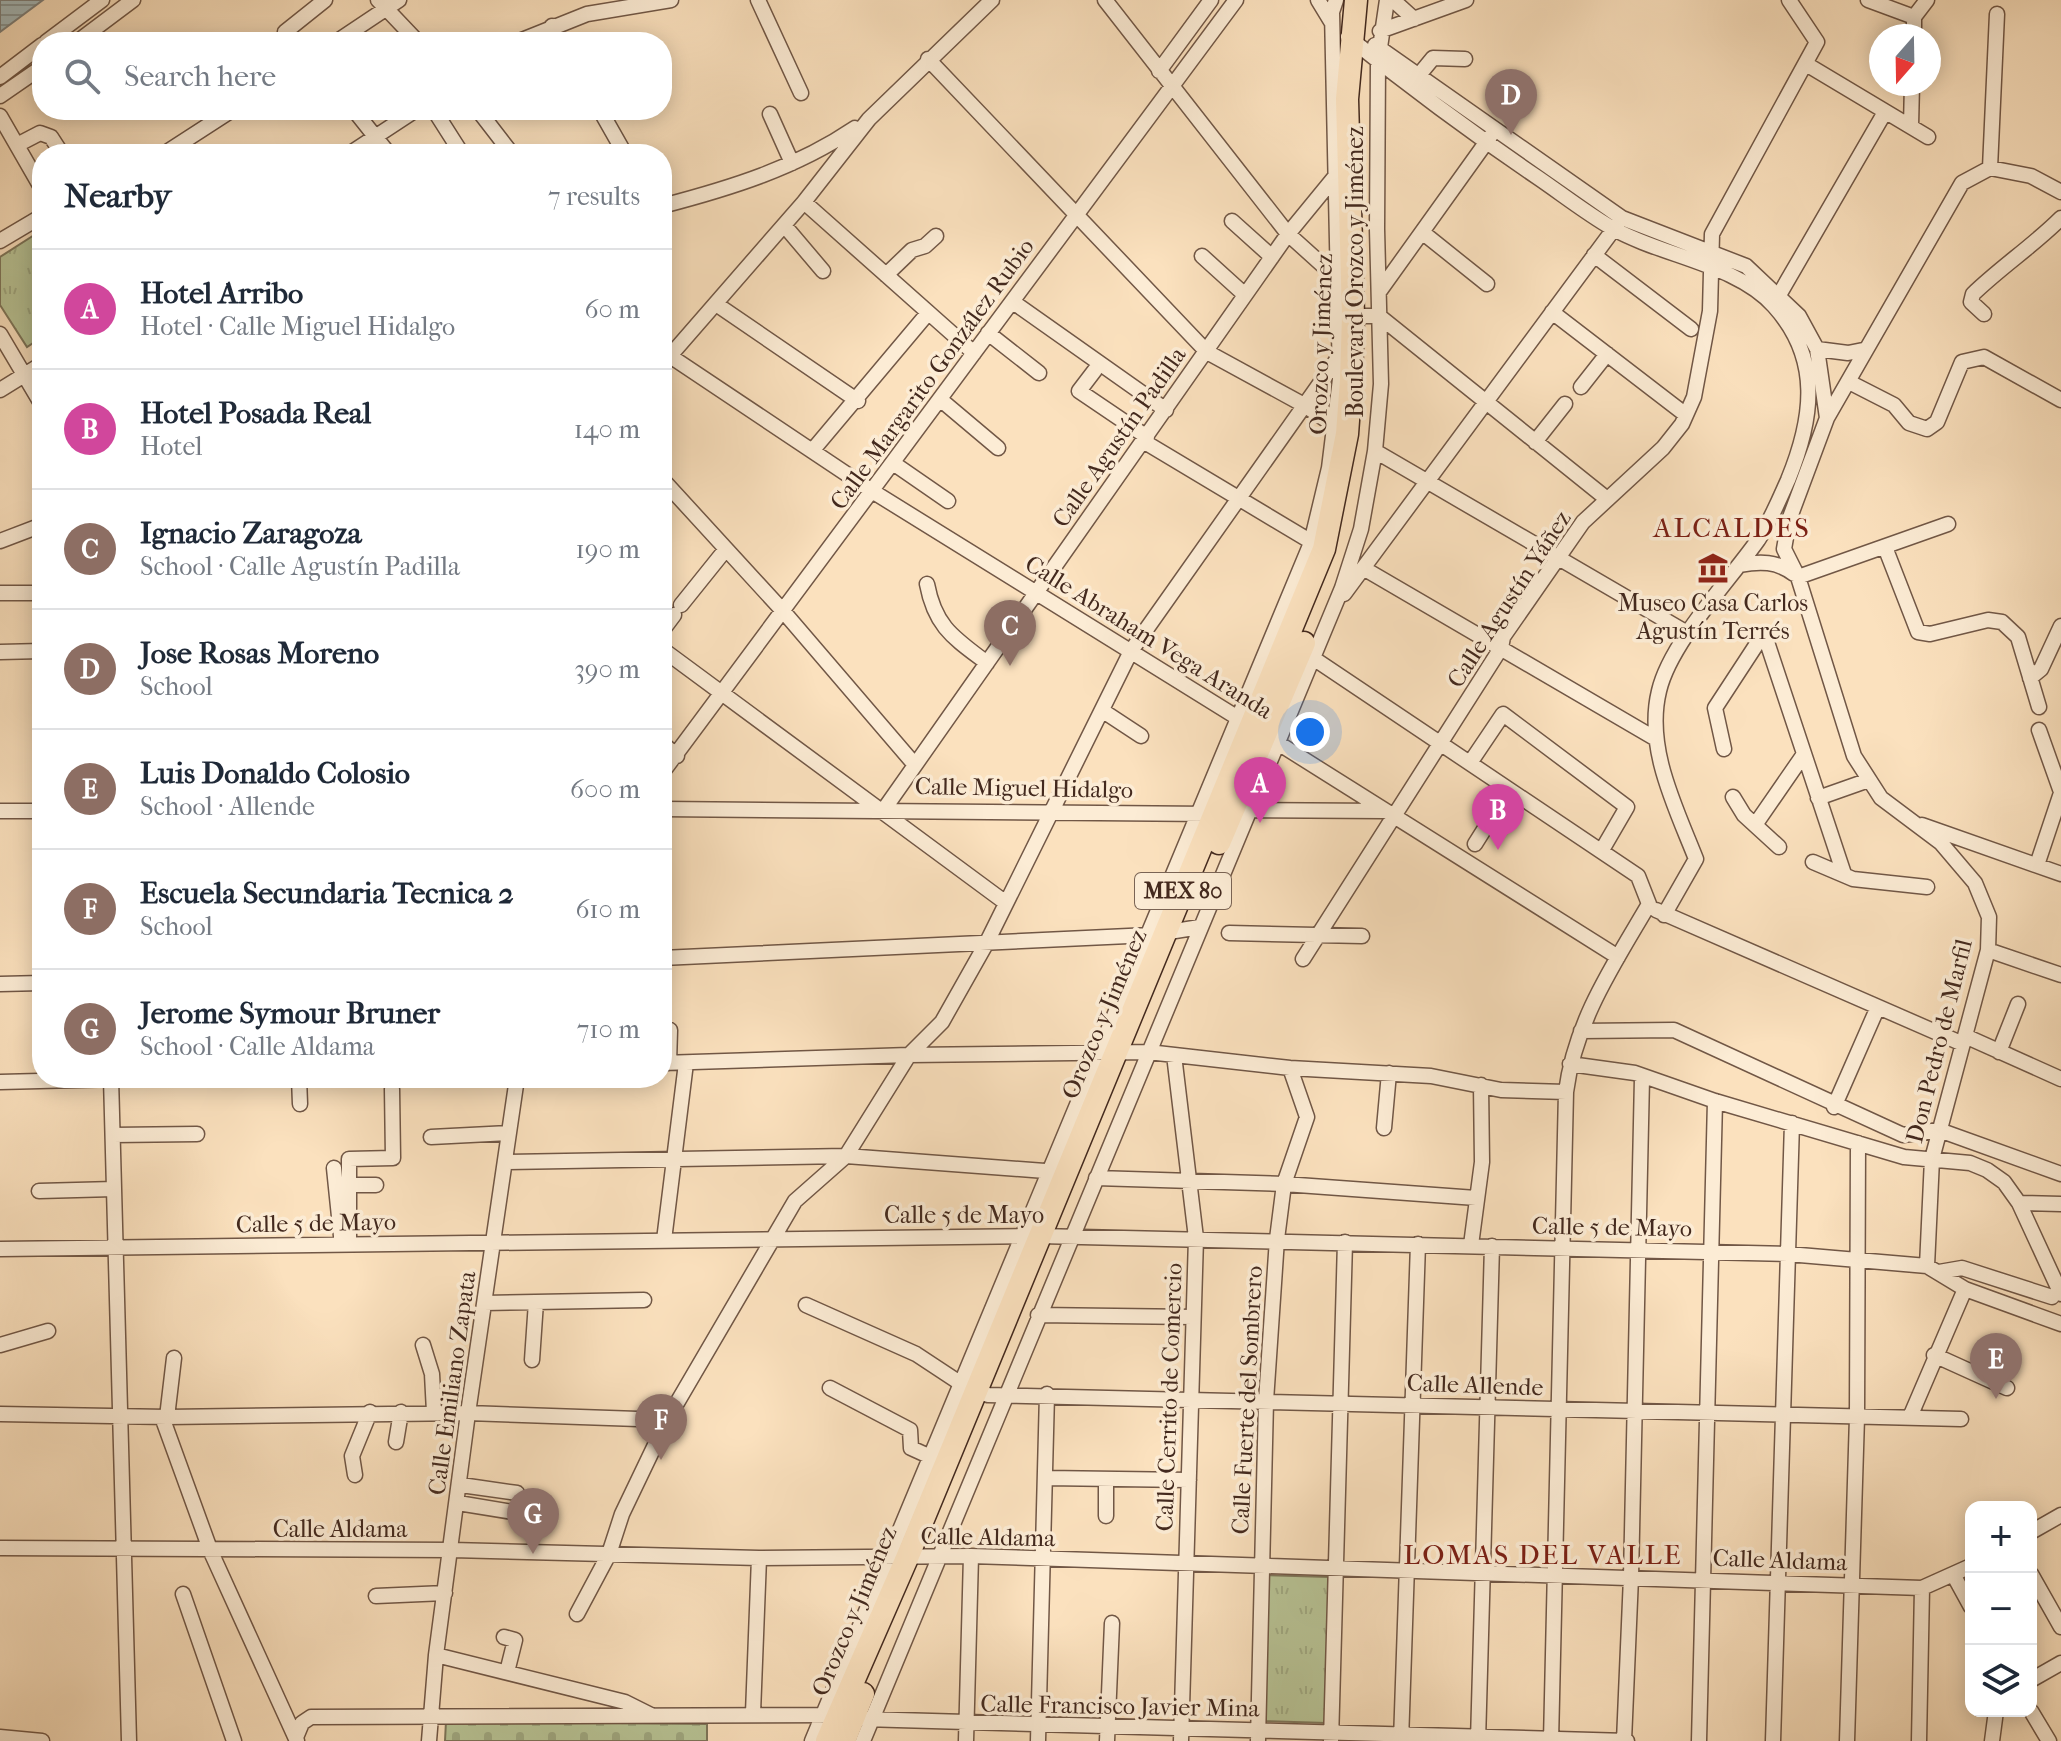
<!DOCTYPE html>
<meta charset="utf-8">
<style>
:root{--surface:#fff;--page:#f6f6f7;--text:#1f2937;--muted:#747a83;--line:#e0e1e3;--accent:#7c3aed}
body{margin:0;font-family:"IM FELL French Canon",serif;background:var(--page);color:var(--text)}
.controls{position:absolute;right:24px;bottom:24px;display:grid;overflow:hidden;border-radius:16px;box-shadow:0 4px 20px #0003}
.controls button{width:72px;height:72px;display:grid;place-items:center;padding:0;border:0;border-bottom:2px solid var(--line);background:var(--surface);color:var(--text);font:40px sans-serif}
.compass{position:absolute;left:1869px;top:24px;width:72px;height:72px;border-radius:50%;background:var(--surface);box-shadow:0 4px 20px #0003;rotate:200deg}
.you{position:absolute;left:1310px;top:732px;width:28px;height:28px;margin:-20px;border:6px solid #fff;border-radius:50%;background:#1a73e8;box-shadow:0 0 0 12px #1a73e833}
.badge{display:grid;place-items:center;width:52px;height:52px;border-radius:50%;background:var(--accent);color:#fff;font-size:26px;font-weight:700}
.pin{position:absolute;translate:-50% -66px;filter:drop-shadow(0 2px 4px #0008)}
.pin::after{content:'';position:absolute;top:42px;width:28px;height:24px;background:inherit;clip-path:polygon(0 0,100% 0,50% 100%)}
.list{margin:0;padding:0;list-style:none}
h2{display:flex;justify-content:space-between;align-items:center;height:104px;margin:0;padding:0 32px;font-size:34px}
h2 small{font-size:26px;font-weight:400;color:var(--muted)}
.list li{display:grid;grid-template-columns:52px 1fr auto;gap:24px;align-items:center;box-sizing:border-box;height:120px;padding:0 32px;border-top:2px solid var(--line)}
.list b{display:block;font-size:30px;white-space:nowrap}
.list p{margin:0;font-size:26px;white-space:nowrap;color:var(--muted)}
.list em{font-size:26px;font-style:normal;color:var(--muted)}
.icon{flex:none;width:44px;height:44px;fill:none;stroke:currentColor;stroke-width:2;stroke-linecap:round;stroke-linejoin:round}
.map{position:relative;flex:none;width:2061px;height:1741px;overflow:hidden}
.search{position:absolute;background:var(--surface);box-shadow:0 4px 20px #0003;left:32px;top:32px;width:640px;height:88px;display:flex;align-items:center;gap:20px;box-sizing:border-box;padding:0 28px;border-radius:32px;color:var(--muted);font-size:30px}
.panel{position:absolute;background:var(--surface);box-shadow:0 4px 20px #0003;left:32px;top:144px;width:640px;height:944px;border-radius:32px}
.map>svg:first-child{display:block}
.grass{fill:url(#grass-tufts);stroke:#7e765a;stroke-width:2}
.cemetery{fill:url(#cemetery-stones);stroke:#7e765a;stroke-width:2}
.water{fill:url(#water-rules);stroke:#7d817d;stroke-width:2}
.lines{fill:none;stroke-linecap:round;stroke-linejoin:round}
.minor-casing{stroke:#715746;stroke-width:17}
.highway-casing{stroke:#43291e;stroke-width:25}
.minor{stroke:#fcecd5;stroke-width:14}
.highway{stroke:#fbe1be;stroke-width:22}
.labels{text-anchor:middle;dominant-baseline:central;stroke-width:7;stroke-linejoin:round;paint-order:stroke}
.shield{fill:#fcecd5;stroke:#7a6455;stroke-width:2}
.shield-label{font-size:22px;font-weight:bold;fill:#43291e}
.street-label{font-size:24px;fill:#43291e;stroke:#fcecd5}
.poi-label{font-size:24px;fill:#43291e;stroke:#fcecd5}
.quarter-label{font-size:28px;letter-spacing:2px;fill:#7a1f14;stroke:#fcecd5}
</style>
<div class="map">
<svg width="2061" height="1741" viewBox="0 0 2061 1741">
<defs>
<pattern id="grass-tufts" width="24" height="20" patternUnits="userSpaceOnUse" patternTransform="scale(2)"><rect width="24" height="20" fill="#b8c496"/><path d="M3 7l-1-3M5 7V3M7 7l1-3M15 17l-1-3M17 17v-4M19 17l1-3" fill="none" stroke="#9fa881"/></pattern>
<pattern id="cemetery-stones" width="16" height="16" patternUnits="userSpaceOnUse" patternTransform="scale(2)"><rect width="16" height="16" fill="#b8c496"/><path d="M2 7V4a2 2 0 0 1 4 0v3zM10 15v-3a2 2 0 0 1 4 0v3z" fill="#9fa881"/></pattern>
<pattern id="water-rules" width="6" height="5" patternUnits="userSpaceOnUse" patternTransform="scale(2)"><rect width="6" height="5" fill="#a4bbbd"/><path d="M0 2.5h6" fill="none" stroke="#879899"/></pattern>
</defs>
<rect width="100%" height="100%" fill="#fbe1be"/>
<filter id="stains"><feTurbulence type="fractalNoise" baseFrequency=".0025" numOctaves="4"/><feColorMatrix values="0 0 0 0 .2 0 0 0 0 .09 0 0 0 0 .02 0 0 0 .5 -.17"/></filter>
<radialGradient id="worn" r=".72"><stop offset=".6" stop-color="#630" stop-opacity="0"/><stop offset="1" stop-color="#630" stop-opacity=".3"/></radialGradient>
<!-- grass -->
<path class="grass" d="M42,230V337L27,347L0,305V257Z
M1264,1575L1329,1577L1326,1723L1261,1721Z"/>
<!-- cemetery -->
<path class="cemetery" d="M446,1721L707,1724V1741H445Z"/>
<!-- water -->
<path class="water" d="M0,0H43L0,32Z"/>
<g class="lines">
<!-- minor casing -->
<g class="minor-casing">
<path id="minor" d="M378,0L418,42
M758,0L801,93
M1105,0L1288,234L1339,280
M1318,0L1332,23
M1393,0L1414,19
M1868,0L1914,17
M1914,17L1927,0
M552,26L561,42
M1380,31L1466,0
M285,32L325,0
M1914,36V17
M1348,37C1409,86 1472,133 1537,177C1562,194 1586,213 1612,228C1661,256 1737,264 1774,306C1822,359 1813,419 1788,480C1779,500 1770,522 1758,540C1729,581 1670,643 1659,691C1645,748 1676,808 1696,859L1664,915
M46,42L102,0
M77,42L133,0
M336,42L399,0
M517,42L587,14L671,0
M1375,45L1622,218L1746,266L1799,316L1817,349L1827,418
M928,59L1207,352L1304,405L1341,430
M1806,64L1928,137
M1159,71L1211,0
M1419,75L1433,58L1465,59
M0,77L42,45
M0,96L42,67
M354,110L389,154
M434,110L462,154
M478,110L512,154
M600,110L625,154
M770,114L792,163
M0,116L42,189
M1911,126L1912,84
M17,145L40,133L51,137L62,154
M164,154L232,110
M349,154L416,110
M1990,168L1997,14
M804,202L974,353
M662,206C731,188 796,168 855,128
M1232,221L1272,257
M784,225L823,271
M1422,232L1487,284
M0,241L42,216
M1594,255L1691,329
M1202,256L1245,295
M886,275L912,250L925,246L936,236
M1379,292L1490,137
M1013,302L1166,410
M1775,302L1885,112
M716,304L858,401
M1552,312L1686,415
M1984,314L1971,302L1973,294C2002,266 2033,246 2061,218
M1353,316H1379L1607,499
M988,333L1039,373
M0,334L42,405
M662,346L670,356L872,491L1246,723
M1817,349L1848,353L1863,350
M662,365L804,202L869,119L992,0
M1095,370L1079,391L1147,437
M1849,382L1894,405L1909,423L1927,429L1937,422L1962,362L1984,357L2061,400
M1581,387L1607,354
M0,390L42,364
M941,400L998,448
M1143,441L1320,547
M1535,442L1565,404
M812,451L928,313
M1375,451L1689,634
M893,463L948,501
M662,479L783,611L915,765
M0,541L42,525
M1885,547L1918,632L1930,634L1988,620L2002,622L2018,637L2039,707
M1740,565C1760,561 1777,561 1794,574
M1363,568L1656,739
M1798,577L1948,524
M927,584C935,627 954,638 987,663
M0,593H42
M1344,594L1619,222
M681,605L726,549
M662,631L674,615
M1764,633L1844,874
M662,649L1006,903
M0,652L42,651
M1313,658L1638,876L1649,904
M2030,678L2041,669L2061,626
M1103,711L1141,736
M2039,730L2061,792
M1270,738L1618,957
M662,743L677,756
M1724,749L1715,708L1764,633
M1470,763L1503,714L1627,807L1602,850
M662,773L1236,0
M1733,797L1744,815L1779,847
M1818,798L1869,780
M885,808L1288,234L1338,173
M662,809L1210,814
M1242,810L1385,811
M0,811H42
M1755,825L1804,754
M1922,825L2061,874
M1475,844L1509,790
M1813,862L1853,879L1927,887
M2037,865L2061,793
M1656,910L1963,1044
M1229,933L1362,936
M1988,950L2061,975
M662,958L1150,935L1200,927
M1303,959L1501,648L1503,637L1583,522L1663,448L1682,424L1694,397L1710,311L1712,234L1817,42L1789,0
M0,984L42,983
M1581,1031L1674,1030L1903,1135L1939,1130L2061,1174
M1965,1036L2061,1079
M1999,1052L2018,1004
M1174,1055L1196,1238L1181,1741
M662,1063L909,1055L1148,1052L1290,1068L1431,1076L1501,1090L1566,1092
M669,1063L670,1030
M1570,1064L1635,1073L1715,1101L1904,1157L1970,1163L1987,1170L2004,1182L2019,1203L2061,1294
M111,1078L129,1741
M299,1078L300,1104
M0,1082L157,1078
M1834,1107L1877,1009
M1384,1128L1389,1073
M113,1135L197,1134
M431,1137L509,1133
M505,1162L846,1156L1058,1172
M334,1168L341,1236
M1096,1178L1284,1184L1476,1198
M349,1185H376
M39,1191L114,1189
M2019,1203L2061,1204
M664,1240L686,1063
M349,1244V1159L393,1158L392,1089
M1471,1245L1482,1162L1481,1085
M0,1249L1039,1236L1788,1254L1927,1266L1965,1289L2061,1324
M1927,1266L1932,1159L1988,950L1989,917L1975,883L1941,843L1881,798L1854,756L1798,577L1784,549L1789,520L1827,418L1962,183L1990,168L2031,176L2061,192
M1939,1272L1962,1268L2052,1297
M484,1303L644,1300
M806,1305L916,1354L963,1385L988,1395L1961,1419
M1038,1315L1193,1317
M0,1345L48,1331
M423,1345L432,1374L434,1412
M1934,1355L2007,1388
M532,1360L536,1302
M830,1388L910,1430L911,1448L933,1458
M0,1414L167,1417L468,1413L667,1420
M162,1417L211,1552L297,1741
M167,1417L174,1358
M1910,1417L1965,1289
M396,1442L401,1412
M355,1475L352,1456L370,1412
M1046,1478L1189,1480
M1106,1479V1516
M461,1485L517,1493
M458,1503L519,1513
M2031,1532L2061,1515
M0,1548L452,1550L759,1558L971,1556L1922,1588L1971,1566
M2031,1574L2061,1627
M1954,1576L1971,1607
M183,1594L234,1741
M376,1596L445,1593
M577,1614L609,1554L622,1514L667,1420L795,1201L846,1156L909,1055L942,1022L986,944L1131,651L1340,355
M504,1637L515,1640L507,1672
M436,1655L625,1702L651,1715
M2031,1680L2061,1663
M2031,1711L2049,1741
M753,1713L759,1558
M863,1719L1627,1741
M297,1735L302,1723L311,1717L831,1715
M0,1737L42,1741
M1258,1740L1266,1401L1277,1239L1284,1184L1307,1117L1290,1068
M429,1741L436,1655L468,1413L517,1078
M812,1741L1311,543L1329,468L1340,379L1332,12L1336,0
M863,1741L1342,588L1361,529L1375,451L1381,384L1377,229L1378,61L1387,0
M966,1741L971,1556
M1038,1741L1047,1394
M1107,1741L1112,1623
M1331,1741L1345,1242
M1401,1741L1418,1244
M1478,1741L1492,1246
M1551,1741L1566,1092C1575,1021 1614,964 1649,904
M1624,1741L1631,1577L1642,1078
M1699,1741L1715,1101
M1773,1741L1792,1123
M1847,1741L1857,1417L1858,1143
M1919,1741L1922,1588
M1992,1741L1996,1711"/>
</g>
<!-- highway casing -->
<g class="highway-casing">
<path id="highway" d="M1219,843L1304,643
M827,1741L907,1558L1324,549L1347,434L1351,380L1353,316L1347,99L1356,0
M844,1741L863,1694"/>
</g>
<!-- minor -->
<use href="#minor" class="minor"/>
<!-- highway -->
<use href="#highway" class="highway"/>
</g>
<!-- icons -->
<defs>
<g id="museum-bare" transform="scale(2.4)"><path d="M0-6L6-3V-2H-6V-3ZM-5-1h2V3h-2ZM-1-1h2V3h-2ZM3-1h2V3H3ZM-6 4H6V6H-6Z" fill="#8f2418" stroke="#fcecd5" stroke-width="2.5" paint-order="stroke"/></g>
</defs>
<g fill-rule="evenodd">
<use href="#museum-bare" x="1713" y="568"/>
</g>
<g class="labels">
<!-- shield labels -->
<rect class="shield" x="1135" y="873" width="96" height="36" rx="6"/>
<g class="shield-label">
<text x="1183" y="891">MEX 80</text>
</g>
<!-- street labels -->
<g class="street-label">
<text transform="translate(1355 272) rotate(-90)">Boulevard Orozco y Jiménez</text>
<text transform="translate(1321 344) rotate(-88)">Orozco y Jiménez</text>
<text transform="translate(932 374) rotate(-54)">Calle Margarito González Rubio</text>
<text transform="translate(1119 437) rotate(-55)">Calle Agustín Padilla</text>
<text transform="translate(1509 599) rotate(-57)">Calle Agustín Yáñez</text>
<text transform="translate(1149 637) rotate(32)">Calle Abraham Vega Aranda</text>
<text transform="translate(1024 788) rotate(1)">Calle Miguel Hidalgo</text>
<text transform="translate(1104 1014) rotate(-67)">Orozco y Jiménez</text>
<text transform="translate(1939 1041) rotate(-76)">Don Pedro de Marfil</text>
<text x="964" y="1215">Calle 5 de Mayo</text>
<text transform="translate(316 1223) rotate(-1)">Calle 5 de Mayo</text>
<text transform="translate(1612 1227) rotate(1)">Calle 5 de Mayo</text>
<text transform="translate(452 1383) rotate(-82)">Calle Emiliano Zapata</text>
<text transform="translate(1475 1385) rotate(2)">Calle Allende</text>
<text transform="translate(1169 1397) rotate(-88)">Calle Cerrito de Comercio</text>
<text transform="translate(1247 1400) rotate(-87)">Calle Fuerte del Sombrero</text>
<text x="340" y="1529">Calle Aldama</text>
<text transform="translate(988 1537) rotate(1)">Calle Aldama</text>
<text transform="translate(1780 1560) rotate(2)">Calle Aldama</text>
<text transform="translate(854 1611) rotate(-67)">Orozco y Jiménez</text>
<text transform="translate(1120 1706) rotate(1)">Calle Francisco Javier Mina</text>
</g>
<!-- poi labels -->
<g class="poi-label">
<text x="1713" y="603">Museo Casa Carlos<tspan x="1713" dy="28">Agustín Terrés</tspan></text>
</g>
<!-- quarter labels -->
<g class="quarter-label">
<text x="1732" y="527">ALCALDES</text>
<text x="1543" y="1554">LOMAS DEL VALLE</text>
</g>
</g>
<rect width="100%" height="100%" filter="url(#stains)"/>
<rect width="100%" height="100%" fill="url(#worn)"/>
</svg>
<div class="controls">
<button>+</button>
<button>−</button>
<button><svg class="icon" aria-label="layers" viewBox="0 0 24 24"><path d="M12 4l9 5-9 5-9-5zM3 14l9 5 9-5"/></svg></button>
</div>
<svg class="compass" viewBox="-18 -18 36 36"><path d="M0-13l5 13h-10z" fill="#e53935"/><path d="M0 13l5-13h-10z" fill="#747a83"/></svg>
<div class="you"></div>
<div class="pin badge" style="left:1260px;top:823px;background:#d1479c">A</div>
<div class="pin badge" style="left:1498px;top:850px;background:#d1479c">B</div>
<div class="pin badge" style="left:1010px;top:666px;background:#8d6e63">C</div>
<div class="pin badge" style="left:1511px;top:135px;background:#8d6e63">D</div>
<div class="pin badge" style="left:1996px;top:1399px;background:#8d6e63">E</div>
<div class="pin badge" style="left:661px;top:1460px;background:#8d6e63">F</div>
<div class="pin badge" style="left:533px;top:1554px;background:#8d6e63">G</div>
<div class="search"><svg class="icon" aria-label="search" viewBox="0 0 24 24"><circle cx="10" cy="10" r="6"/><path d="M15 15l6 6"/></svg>Search here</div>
<section class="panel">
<h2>Nearby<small>7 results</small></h2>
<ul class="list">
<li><span class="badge" style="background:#d1479c">A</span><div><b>Hotel Arribo</b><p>Hotel · Calle Miguel Hidalgo</p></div><em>60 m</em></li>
<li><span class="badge" style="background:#d1479c">B</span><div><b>Hotel Posada Real</b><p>Hotel</p></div><em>140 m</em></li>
<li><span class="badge" style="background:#8d6e63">C</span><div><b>Ignacio Zaragoza</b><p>School · Calle Agustín Padilla</p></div><em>190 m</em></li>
<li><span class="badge" style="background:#8d6e63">D</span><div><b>Jose Rosas Moreno</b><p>School</p></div><em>390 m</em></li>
<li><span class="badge" style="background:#8d6e63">E</span><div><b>Luis Donaldo Colosio</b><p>School · Allende</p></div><em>600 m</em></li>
<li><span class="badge" style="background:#8d6e63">F</span><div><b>Escuela Secundaria Tecnica 2</b><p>School</p></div><em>610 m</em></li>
<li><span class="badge" style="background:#8d6e63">G</span><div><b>Jerome Symour Bruner</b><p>School · Calle Aldama</p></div><em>710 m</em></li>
</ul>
</section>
</div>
